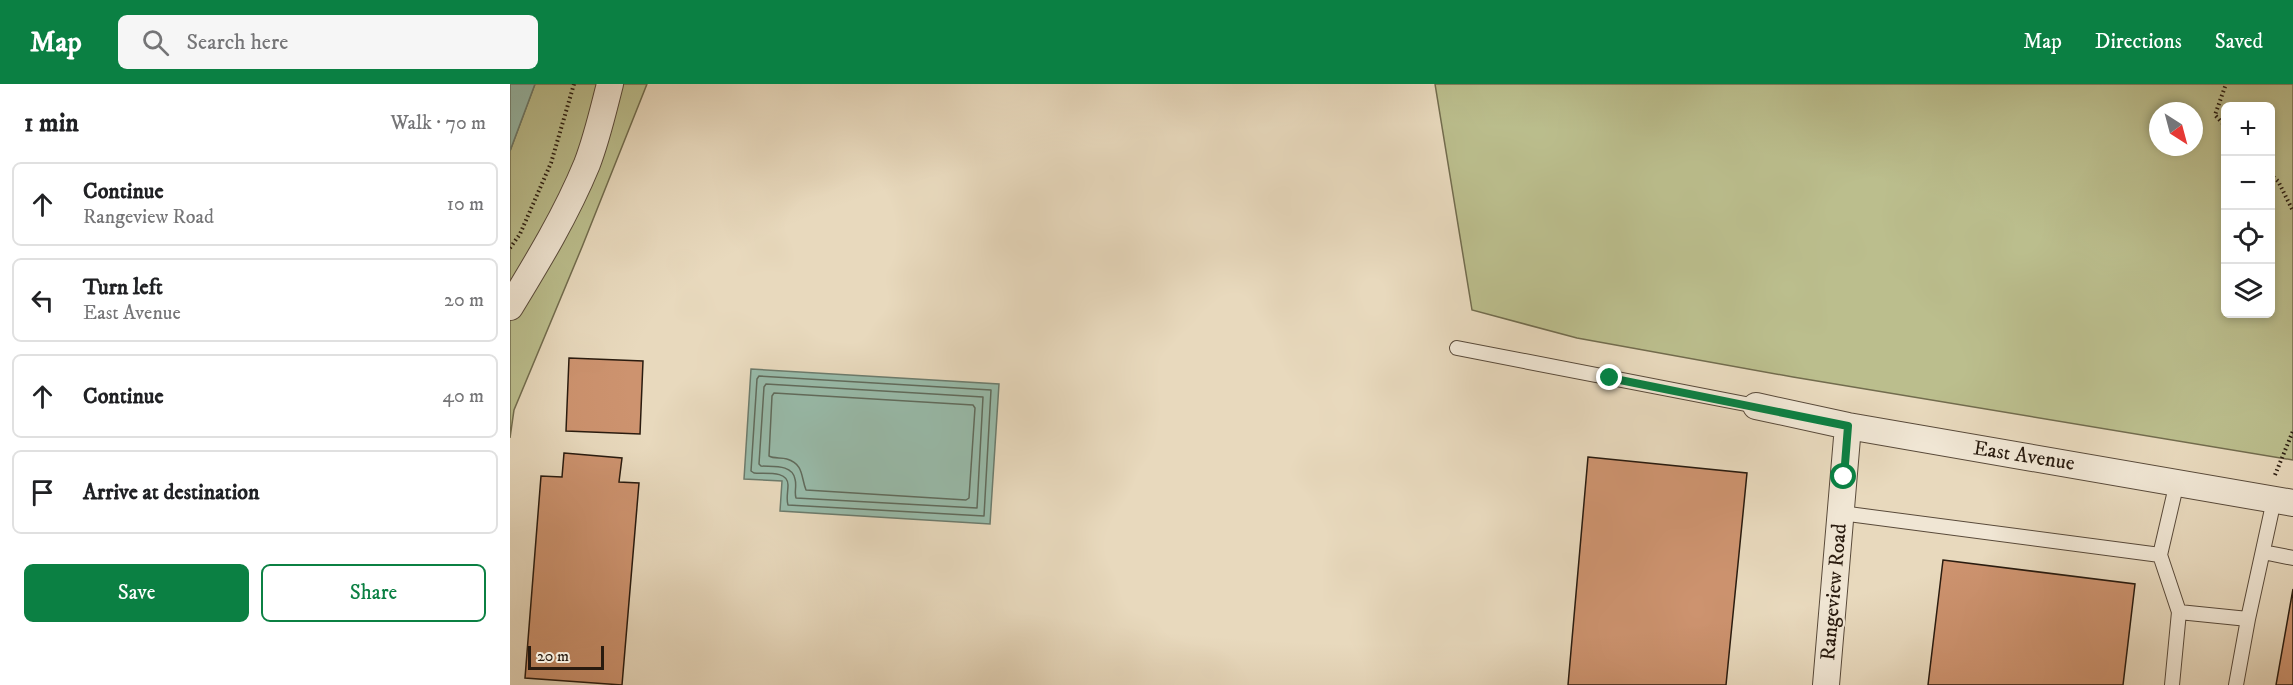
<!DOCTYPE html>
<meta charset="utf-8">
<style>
:root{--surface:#fff;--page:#f6f6f6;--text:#202124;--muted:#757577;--line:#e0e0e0;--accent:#0b8043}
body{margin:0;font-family:"IM FELL DW Pica",serif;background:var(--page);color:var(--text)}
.controls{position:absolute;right:18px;top:18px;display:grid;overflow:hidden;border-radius:9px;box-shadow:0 3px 9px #0003}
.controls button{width:54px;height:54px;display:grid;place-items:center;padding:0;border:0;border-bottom:2px solid var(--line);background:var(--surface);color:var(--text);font:30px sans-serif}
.compass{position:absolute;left:1639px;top:18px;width:54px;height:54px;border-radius:50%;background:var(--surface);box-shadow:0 3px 9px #0003;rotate:144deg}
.scale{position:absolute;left:18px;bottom:15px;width:76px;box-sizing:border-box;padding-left:6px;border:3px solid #291b0f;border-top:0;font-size:16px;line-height:21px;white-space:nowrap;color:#291b0f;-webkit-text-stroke:4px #f0e6d4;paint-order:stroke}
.stop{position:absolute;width:18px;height:18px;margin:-14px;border:4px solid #0b8043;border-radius:50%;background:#fff}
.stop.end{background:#0b8043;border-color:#fff;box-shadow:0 2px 6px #0008}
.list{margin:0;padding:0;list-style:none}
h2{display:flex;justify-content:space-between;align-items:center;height:78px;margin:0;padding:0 24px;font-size:26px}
h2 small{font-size:20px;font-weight:400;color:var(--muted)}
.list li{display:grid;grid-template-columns:39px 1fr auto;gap:18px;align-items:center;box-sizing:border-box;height:84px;margin:0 12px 12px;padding:0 12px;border:2px solid var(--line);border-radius:9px}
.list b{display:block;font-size:22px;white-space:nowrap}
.list p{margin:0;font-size:20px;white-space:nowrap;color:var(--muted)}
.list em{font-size:20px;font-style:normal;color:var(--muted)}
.actions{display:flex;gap:12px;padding:18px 24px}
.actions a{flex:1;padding:14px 0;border:2px solid var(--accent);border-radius:9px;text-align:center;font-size:21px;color:var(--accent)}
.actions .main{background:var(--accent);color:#fff}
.icon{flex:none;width:33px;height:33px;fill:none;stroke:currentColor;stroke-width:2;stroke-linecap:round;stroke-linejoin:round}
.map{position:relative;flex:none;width:1783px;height:601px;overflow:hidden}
header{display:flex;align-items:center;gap:36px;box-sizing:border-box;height:84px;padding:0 30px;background:var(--accent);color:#fff}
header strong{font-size:28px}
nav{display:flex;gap:33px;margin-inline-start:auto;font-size:21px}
.search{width:420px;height:54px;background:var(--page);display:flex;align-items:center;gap:15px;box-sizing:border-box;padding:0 21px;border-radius:9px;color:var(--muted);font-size:22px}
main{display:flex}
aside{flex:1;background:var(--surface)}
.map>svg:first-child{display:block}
.green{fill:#bbbe8d;stroke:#726c4e;stroke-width:1.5;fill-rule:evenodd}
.water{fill:#98bbaa;stroke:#6c7b6c;stroke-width:1.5}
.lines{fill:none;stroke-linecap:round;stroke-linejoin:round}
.shore{stroke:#606b5c;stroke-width:1.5}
.building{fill:#cd936f;stroke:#291b0f;stroke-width:1.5}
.lane-casing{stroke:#594a3a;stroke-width:16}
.street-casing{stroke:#594a3a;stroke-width:28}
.path{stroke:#291b0f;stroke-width:4;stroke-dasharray:1.5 3;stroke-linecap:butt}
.lane{stroke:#f0e6d4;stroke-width:14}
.street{stroke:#f0e6d4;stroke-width:26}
.route{stroke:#0b8043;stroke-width:8}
.labels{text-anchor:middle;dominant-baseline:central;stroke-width:4.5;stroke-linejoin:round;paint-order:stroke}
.street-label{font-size:21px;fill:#291b0f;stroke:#f0e6d4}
</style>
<header>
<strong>Map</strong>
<div class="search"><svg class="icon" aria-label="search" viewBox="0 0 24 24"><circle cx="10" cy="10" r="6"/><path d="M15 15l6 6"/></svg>Search here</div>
<nav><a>Map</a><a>Directions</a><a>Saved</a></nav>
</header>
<main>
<aside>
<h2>1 min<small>Walk · 70 m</small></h2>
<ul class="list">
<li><svg class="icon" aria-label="ahead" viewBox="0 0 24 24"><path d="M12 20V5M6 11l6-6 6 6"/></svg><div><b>Continue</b><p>Rangeview Road</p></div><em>10 m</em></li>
<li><svg class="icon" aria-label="left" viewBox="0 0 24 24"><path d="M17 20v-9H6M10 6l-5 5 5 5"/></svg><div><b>Turn left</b><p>East Avenue</p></div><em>20 m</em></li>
<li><svg class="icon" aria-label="ahead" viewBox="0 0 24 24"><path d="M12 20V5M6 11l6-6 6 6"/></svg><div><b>Continue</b></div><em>40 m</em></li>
<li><svg class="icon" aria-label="arrive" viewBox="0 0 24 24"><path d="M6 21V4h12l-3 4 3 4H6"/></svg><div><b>Arrive at destination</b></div></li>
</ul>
<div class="actions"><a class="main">Save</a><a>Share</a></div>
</aside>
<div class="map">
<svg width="1783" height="601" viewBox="0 0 1783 601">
<rect width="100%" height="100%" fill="#e8d9bd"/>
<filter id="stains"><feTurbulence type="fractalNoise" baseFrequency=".00333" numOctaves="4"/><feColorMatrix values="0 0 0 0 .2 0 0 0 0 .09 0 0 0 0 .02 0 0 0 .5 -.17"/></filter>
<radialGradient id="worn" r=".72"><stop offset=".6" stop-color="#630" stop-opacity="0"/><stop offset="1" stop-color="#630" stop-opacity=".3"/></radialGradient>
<!-- green -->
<path class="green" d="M25,0H137L72,163L4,326L0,354V67Z
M925,0H1783V376L1283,293L1067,254L962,226ZM1760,22V230H1716V22ZM1648,27H1684V63H1648Z"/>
<!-- water -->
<path class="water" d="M0,0H25L0,67Z
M241,285L489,300L480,440L270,427L272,397L234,395Z"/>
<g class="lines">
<!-- shore -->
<path class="shore" d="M249,292L481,306L474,432L278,421C276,415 278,408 278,401C278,386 255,390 244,389L241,387L247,295Z
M256,300L473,313L467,424L286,414C284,408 287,402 285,395C282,380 263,383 251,382L249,380L254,303Z
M264,309L463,321L465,324L459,414L456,416L296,406C291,394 294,380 277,375C271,373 264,375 259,372L262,312Z"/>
</g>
<!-- building -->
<path class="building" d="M59,274L133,277L130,350L56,347Z
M54,369L112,374L109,398L129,399L112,601L15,594L31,392L52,393Z
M1078,373L1237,389L1216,601H1058Z
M1433,476L1625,500L1613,601H1418Z
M1783,505V601H1766Z"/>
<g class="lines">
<!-- lane casing -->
<g class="lane-casing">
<path id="lane" d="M947,264L1246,322
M1331,429L1650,471L1669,528L1738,535
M1753,468L1783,474
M1650,471L1667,398
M1662,601L1669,528
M1726,601L1738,535L1764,416"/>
</g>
<!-- street casing -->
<g class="street-casing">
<path id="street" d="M0,223C28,177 56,131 77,80C87,54 93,27 100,0
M1246,322L1338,342L1783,419
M1316,601L1338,342"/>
</g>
<!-- path -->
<path class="path" d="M1716,43L1705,31L1716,0
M1760,90L1768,97L1783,127
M0,164L10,150L41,79L64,0
M1765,391L1783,347"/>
<!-- lane -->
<use href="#lane" class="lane"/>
<!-- street -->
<use href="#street" class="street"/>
</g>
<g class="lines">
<!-- route -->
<path class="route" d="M1100,294L1338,342L1334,393"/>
</g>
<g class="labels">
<!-- street labels -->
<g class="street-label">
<text transform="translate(1514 372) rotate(9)">East Avenue</text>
<text transform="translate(1324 508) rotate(-85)">Rangeview Road</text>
</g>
</g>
<rect width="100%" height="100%" filter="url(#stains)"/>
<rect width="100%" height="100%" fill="url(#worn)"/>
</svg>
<div class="controls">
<button>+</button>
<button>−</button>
<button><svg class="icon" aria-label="locate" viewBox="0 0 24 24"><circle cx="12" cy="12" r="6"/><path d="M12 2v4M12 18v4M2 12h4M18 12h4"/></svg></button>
<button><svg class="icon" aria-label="layers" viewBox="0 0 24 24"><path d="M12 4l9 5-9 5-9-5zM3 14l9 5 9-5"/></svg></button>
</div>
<svg class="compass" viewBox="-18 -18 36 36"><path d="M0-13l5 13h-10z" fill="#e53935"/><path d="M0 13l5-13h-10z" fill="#757577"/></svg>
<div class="scale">20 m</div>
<div class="stop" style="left:1334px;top:393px"></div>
<div class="stop end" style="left:1100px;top:294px"></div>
</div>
</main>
